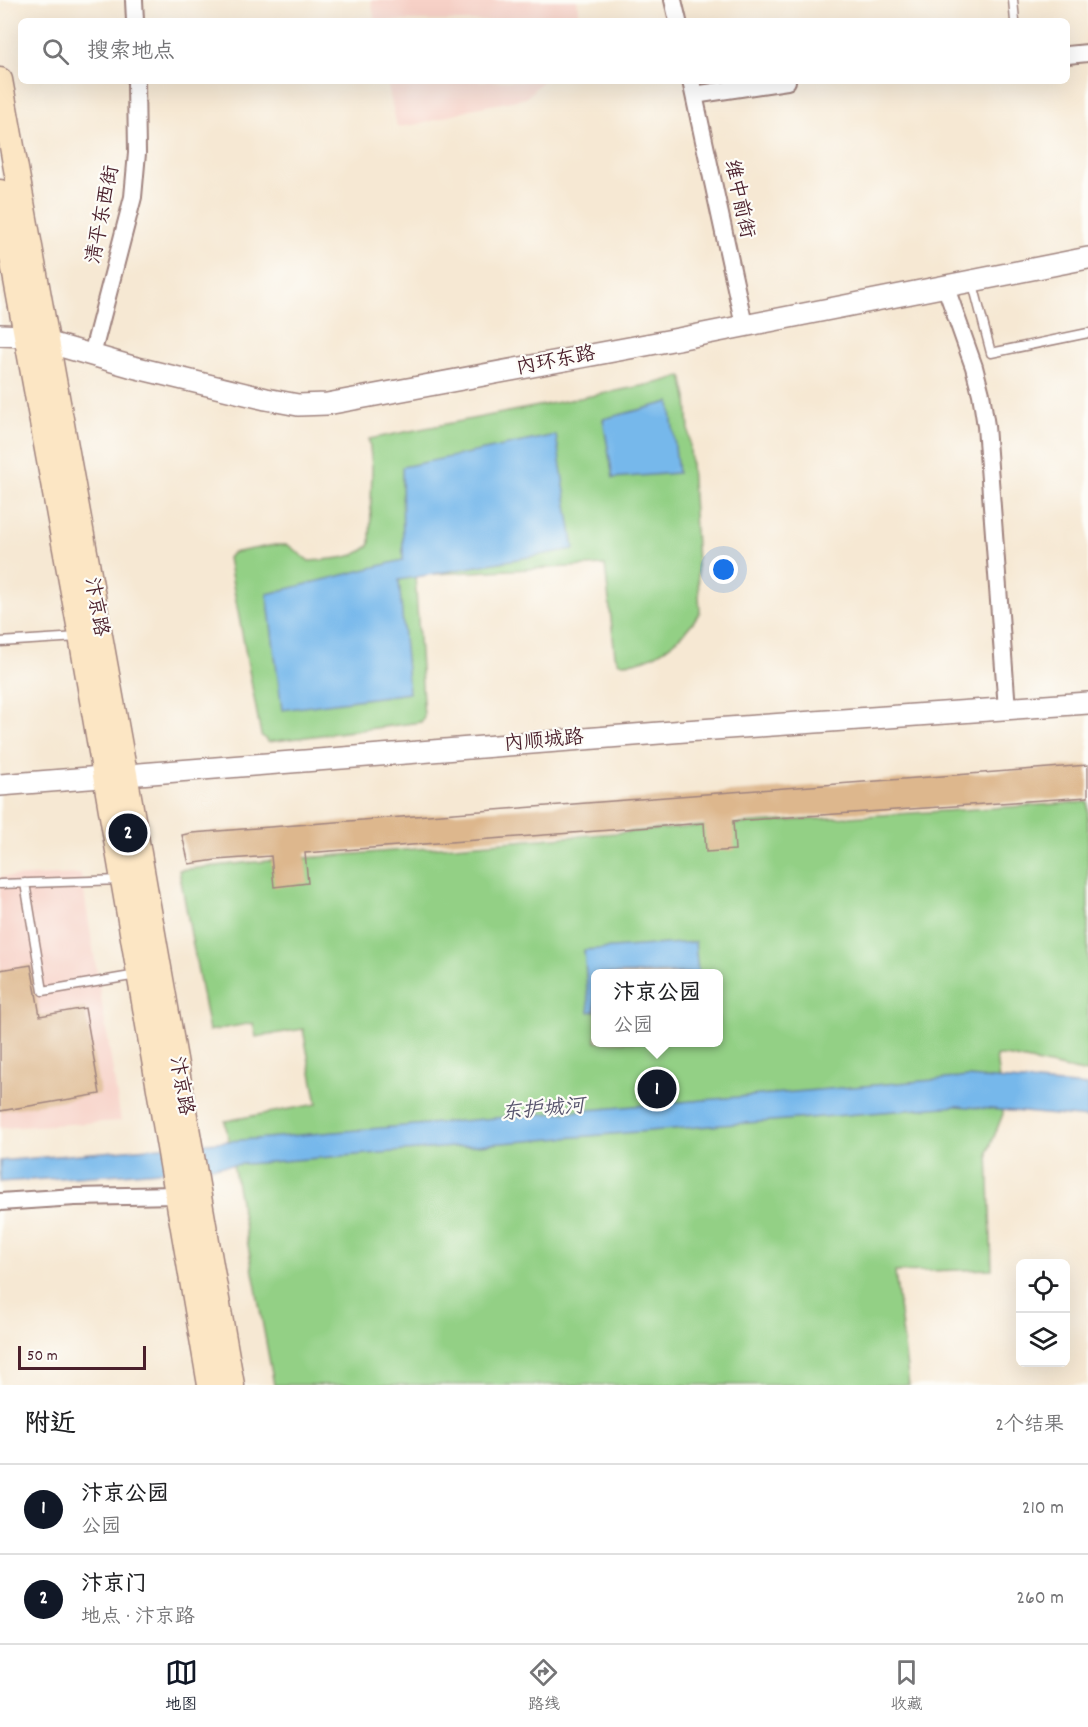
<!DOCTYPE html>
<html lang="zh">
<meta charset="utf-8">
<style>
:root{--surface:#fff;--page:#f6f6f6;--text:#202124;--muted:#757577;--line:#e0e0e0;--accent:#111827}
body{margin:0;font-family:Dekko,"LXGW WenKai TC",sans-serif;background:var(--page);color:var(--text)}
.controls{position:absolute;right:18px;bottom:18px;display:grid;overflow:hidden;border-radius:9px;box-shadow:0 6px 24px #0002}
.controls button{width:54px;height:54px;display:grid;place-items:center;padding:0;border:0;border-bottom:2px solid var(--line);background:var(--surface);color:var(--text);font:30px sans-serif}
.scale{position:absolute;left:18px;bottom:15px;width:128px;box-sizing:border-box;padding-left:6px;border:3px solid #4a1f2b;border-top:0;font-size:16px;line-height:21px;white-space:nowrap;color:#4a1f2b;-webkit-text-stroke:4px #fdfcf7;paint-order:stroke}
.you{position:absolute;left:724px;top:570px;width:21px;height:21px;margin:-15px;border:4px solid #fff;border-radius:50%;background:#1a73e8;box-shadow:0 0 0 9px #1a73e833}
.badge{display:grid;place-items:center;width:39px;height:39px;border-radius:50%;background:var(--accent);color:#fff;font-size:20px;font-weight:700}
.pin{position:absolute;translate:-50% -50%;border:3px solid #fff;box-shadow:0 2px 6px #0006}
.popup{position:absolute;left:591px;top:969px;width:132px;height:78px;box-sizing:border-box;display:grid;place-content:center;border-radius:9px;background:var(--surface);filter:drop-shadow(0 2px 4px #0005);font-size:20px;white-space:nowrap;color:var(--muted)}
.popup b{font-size:22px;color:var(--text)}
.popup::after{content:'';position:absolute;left:50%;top:100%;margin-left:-12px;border:12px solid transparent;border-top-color:var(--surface)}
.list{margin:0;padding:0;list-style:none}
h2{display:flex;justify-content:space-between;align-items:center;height:78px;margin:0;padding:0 24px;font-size:26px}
h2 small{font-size:20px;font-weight:400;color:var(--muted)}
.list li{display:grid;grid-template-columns:39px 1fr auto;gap:18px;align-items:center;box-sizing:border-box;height:90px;padding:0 24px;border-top:2px solid var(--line)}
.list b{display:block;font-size:22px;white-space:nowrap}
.list p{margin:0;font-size:20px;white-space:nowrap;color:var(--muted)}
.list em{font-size:20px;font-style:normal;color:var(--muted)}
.icon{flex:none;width:33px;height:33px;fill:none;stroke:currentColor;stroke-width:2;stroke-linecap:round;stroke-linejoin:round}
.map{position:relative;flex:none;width:1088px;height:1385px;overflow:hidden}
.search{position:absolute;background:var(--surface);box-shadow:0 6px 24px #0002;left:18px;right:18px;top:18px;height:66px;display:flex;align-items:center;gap:15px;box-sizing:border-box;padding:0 21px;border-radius:9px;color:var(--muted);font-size:22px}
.sheet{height:258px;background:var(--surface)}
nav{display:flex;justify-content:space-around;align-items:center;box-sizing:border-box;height:84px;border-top:2px solid var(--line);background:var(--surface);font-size:16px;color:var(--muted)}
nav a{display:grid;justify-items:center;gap:3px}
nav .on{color:var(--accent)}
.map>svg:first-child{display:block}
.built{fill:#f7d1c7}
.green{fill:#93d085;stroke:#6e7858;stroke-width:1.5;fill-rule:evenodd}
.water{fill:#76b8eb;stroke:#606c8b;stroke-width:1.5}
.building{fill:#ddb78d}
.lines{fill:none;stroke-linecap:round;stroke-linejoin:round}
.service-casing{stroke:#a0847f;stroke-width:11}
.minor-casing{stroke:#a0847f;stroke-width:20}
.tertiary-casing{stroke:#a0847f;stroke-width:24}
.secondary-casing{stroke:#a0847f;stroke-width:27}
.service{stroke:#fff;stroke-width:8}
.minor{stroke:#fff;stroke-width:16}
.tertiary{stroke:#fff;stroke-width:21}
.secondary{stroke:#fce6c4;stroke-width:24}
.labels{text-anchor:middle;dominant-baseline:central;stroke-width:4.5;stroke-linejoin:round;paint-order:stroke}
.street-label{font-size:20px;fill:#4a1f2b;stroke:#fdfcf7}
.water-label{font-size:21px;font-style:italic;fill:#59556e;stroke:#fdfcf7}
</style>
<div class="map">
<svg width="1088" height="1385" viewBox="0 0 1088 1385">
<rect width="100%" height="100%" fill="#fdfcf7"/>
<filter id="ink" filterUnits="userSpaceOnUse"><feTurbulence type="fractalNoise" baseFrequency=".0167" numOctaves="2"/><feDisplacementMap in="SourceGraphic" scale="12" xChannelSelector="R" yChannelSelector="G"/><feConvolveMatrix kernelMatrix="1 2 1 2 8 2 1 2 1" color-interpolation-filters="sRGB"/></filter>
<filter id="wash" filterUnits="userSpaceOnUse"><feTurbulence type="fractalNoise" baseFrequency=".008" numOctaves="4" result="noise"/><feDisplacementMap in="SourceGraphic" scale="24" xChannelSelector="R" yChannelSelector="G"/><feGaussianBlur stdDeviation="1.35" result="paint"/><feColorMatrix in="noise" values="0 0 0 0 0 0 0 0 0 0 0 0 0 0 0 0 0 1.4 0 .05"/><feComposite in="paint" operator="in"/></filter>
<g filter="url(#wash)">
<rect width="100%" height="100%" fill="#f6e8d3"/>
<!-- built -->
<path class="built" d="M371,0H577L580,21H375Z
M387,81H542L526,98L470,109L425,123L397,127Z
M81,874L121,1121L0,1128V877Z"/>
<!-- green -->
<path class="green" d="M682,376L687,398L700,612C683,639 652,665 619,663L615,655L605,565L415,575L424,717L421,722L268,742L261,735L228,558L232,553L274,545H288L309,561C328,559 358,560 370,544L372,467L369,439L657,383Z
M1088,802V1073L1006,1056H996L1003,1114L988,1152L992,1269L895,1272L909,1385H274L225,1121L317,1104L303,1029L256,1037L253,1023L209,1031L179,870L244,863L689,827ZM596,974H718V1042H596Z"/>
<!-- water -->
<path class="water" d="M670,402L678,473L613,478L603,419Z
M556,435L574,549L399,580L409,693L282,710L267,594L403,560L402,467Z
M695,942L698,973L596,974L595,1011L589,1012L584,950Z
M968,1077L1088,1086V1118L957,1106L122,1174L0,1182V1161Z"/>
<g id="blocks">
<!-- building -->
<path class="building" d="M1088,765V797L733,821L735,850L706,852L704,823L305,853L308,883L274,887L271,856L216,860L189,864L182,835L192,833Z
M31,965L40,1016L85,1008L100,1094L0,1111V970Z"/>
</g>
</g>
<g filter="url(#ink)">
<use href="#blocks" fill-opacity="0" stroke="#a0847f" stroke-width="1.5"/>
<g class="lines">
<!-- service casing -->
<g class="service-casing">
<path id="service" d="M1013,0L1015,21
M972,280L991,353L1088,333
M0,642L78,637
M25,883L43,991L137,975
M0,884L122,880"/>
</g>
<!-- minor casing -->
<g class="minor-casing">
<path id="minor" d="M134,0L135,21
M673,0L678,21
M1067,55L1088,53
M691,81L744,325
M694,95L787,81
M945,285L974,367L981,394L986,426L1007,709
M92,355L133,197L137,153L136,81
M0,1202L75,1197L177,1195"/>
</g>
<!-- tertiary casing -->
<g class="tertiary-casing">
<path id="tertiary" d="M0,335L26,336L133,367L266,399L298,405L327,404L678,339L1088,258
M0,785L685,731L1088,703"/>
</g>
<!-- secondary casing -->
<g class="secondary-casing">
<path id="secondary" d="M0,80L130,802L232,1385
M0,192L81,636L210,1385"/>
</g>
<!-- service -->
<use href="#service" class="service"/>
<!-- minor -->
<use href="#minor" class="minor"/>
<!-- tertiary -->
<use href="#tertiary" class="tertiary"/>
<!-- secondary -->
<use href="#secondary" class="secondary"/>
</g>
</g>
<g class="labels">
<!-- street labels -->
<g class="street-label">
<text transform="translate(738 199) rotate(78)">维中前街</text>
<text transform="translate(104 215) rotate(-79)">清平东西街</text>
<text transform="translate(556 362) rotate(-11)">内环东路</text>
<text transform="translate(95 607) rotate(80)">汴京路</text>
<text transform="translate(544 742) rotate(-5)">内顺城路</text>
<text transform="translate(180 1086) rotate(80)">汴京路</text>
</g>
<!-- water labels -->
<g class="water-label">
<text transform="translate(543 1111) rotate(-5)">东护城河</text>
</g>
</g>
</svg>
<div class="controls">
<button><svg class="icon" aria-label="locate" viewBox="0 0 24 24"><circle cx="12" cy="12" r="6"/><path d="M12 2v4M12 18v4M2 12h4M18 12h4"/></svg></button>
<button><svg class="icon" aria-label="layers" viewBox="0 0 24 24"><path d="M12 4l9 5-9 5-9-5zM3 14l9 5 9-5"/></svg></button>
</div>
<div class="scale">50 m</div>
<div class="you"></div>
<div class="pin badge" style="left:657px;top:1089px">1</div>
<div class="popup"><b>汴京公园</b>公园</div>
<div class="pin badge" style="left:128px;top:833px">2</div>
<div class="search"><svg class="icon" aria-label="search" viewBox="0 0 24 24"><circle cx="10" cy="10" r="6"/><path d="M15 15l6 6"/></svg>搜索地点</div>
</div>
<section class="sheet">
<h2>附近<small>2个结果</small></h2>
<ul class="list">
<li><span class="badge">1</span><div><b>汴京公园</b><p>公园</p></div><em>210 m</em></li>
<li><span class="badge">2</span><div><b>汴京门</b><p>地点 · 汴京路</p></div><em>260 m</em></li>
</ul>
</section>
<nav>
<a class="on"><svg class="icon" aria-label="map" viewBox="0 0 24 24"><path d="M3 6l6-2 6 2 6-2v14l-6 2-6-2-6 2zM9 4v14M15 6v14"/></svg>地图</a>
<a><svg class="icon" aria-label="directions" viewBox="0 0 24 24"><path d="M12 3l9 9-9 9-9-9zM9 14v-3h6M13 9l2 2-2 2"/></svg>路线</a>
<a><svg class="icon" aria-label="saved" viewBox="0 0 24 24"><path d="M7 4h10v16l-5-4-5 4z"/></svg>收藏</a>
</nav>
